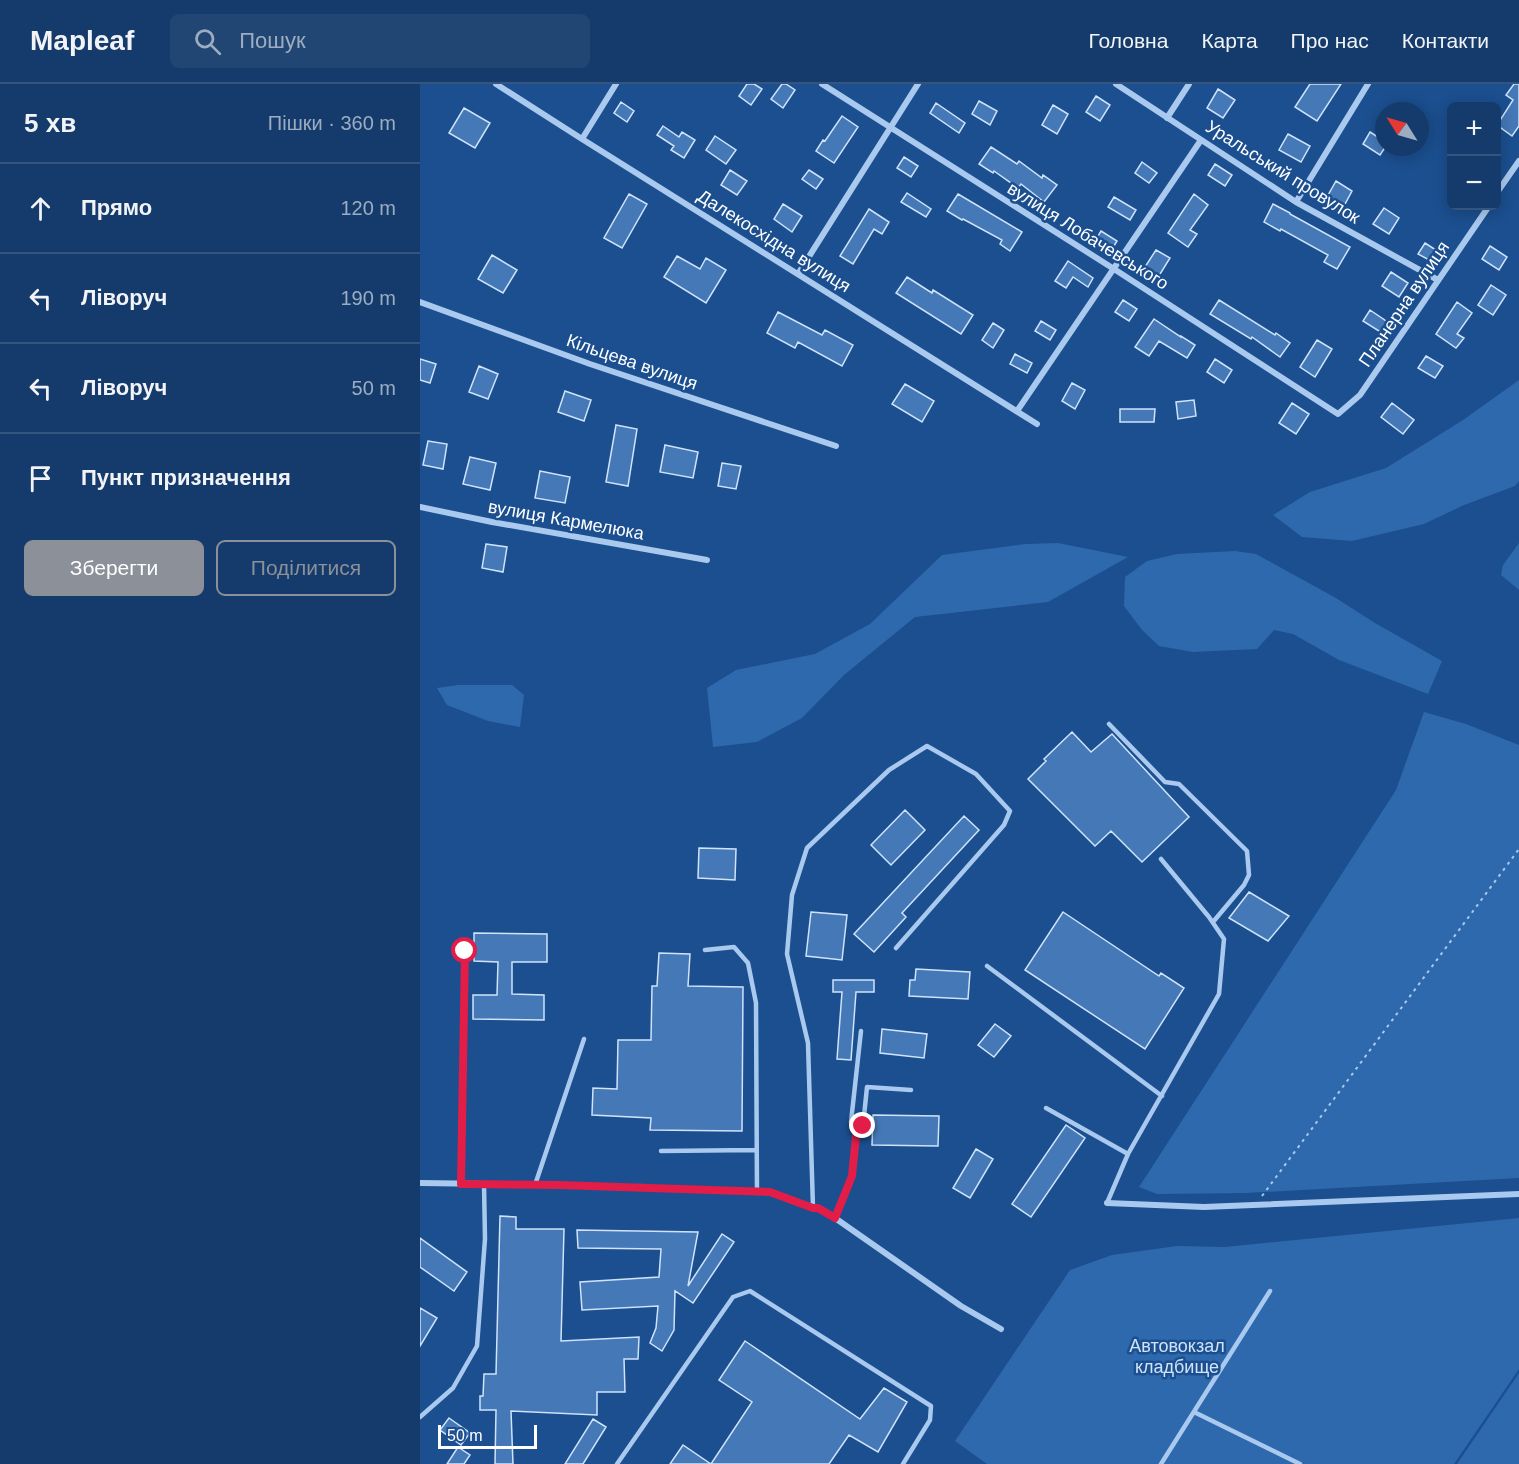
<!DOCTYPE html>
<html lang="uk">
<meta charset="utf-8">
<style>
:root{--surface:#143b6b;--page:#214673;--text:#f1f3f6;--muted:#9dadc1;--line:#33557e;--accent:#8c9099}
body{margin:0;font-family:Helvetica,sans-serif;background:var(--page);color:var(--text)}
.controls{position:absolute;right:18px;top:18px;display:grid;overflow:hidden;border-radius:9px;box-shadow:0 3px 15px #0003}
.controls button{width:54px;height:54px;display:grid;place-items:center;padding:0;border:0;border-bottom:2px solid var(--line);background:var(--surface);color:var(--text);font:30px sans-serif}
.compass{position:absolute;left:955px;top:18px;width:54px;height:54px;border-radius:50%;background:var(--surface);box-shadow:0 3px 15px #0003;rotate:307deg}
.scale{position:absolute;left:18px;bottom:15px;width:99px;box-sizing:border-box;padding-left:6px;border:3px solid #fff;border-top:0;font-size:16px;line-height:21px;white-space:nowrap;color:#fff;-webkit-text-stroke:4px #1b4f8f;paint-order:stroke}
.stop{position:absolute;width:18px;height:18px;margin:-14px;border:4px solid #e11d48;border-radius:50%;background:#fff}
.stop.end{background:#e11d48;border-color:#fff;box-shadow:0 2px 6px #0008}
.list{margin:0;padding:0;list-style:none}
h2{display:flex;justify-content:space-between;align-items:center;height:78px;margin:0;padding:0 24px;font-size:26px}
h2 small{font-size:20px;font-weight:400;color:var(--muted)}
.list li{display:grid;grid-template-columns:39px 1fr auto;gap:18px;align-items:center;box-sizing:border-box;height:90px;padding:0 24px;border-top:2px solid var(--line)}
.list b{display:block;font-size:22px;white-space:nowrap}
.list em{font-size:20px;font-style:normal;color:var(--muted)}
.actions{display:flex;gap:12px;padding:18px 24px}
.actions a{flex:1;padding:14px 0;border:2px solid var(--accent);border-radius:9px;text-align:center;font-size:21px;color:var(--accent)}
.actions .main{background:var(--accent);color:#fff}
.icon{flex:none;width:33px;height:33px;fill:none;stroke:currentColor;stroke-width:2;stroke-linecap:round;stroke-linejoin:round}
.map{position:relative;flex:none;width:1099px;height:1380px;overflow:hidden}
header{display:flex;align-items:center;gap:36px;box-sizing:border-box;height:84px;padding:0 30px;background:var(--surface);border-bottom:2px solid var(--line)}
header strong{font-size:28px}
nav{display:flex;gap:33px;margin-inline-start:auto;font-size:21px}
.search{width:420px;height:54px;background:var(--page);display:flex;align-items:center;gap:15px;box-sizing:border-box;padding:0 21px;border-radius:9px;color:var(--muted);font-size:22px}
main{display:flex}
aside{flex:1;background:var(--surface)}
.map>svg:first-child{display:block}
.green{fill:#2e69ad}
.building{fill:#4478b7;stroke:#cfe3fa;stroke-width:1.5}
.lines{fill:none;stroke-linecap:round;stroke-linejoin:round}
.path{stroke:#a9c9ee;stroke-width:2;stroke-dasharray:3 4.5;stroke-linecap:butt}
.service{stroke:#a9c9ee;stroke-width:4.5}
.minor{stroke:#a9c9ee;stroke-width:6}
.route{stroke:#e11d48;stroke-width:8}
.labels{text-anchor:middle;dominant-baseline:central;stroke-width:5;stroke-linejoin:round;paint-order:stroke}
.street-label{font-size:18px;fill:#fff;stroke:#1b4f8f}
.park-label{font-size:18px;fill:#cfe3fa;stroke:#1b4f8f}
</style>
<header>
<strong>Mapleaf</strong>
<div class="search"><svg class="icon" aria-label="search" viewBox="0 0 24 24"><circle cx="10" cy="10" r="6"/><path d="M15 15l6 6"/></svg>Пошук</div>
<nav><a>Головна</a><a>Карта</a><a>Про нас</a><a>Контакти</a></nav>
</header>
<main>
<aside>
<h2>5 хв<small>Пішки · 360 m</small></h2>
<ul class="list">
<li><svg class="icon" aria-label="ahead" viewBox="0 0 24 24"><path d="M12 20V5M6 11l6-6 6 6"/></svg><div><b>Прямо</b></div><em>120 m</em></li>
<li><svg class="icon" aria-label="left" viewBox="0 0 24 24"><path d="M17 20v-9H6M10 6l-5 5 5 5"/></svg><div><b>Ліворуч</b></div><em>190 m</em></li>
<li><svg class="icon" aria-label="left" viewBox="0 0 24 24"><path d="M17 20v-9H6M10 6l-5 5 5 5"/></svg><div><b>Ліворуч</b></div><em>50 m</em></li>
<li><svg class="icon" aria-label="arrive" viewBox="0 0 24 24"><path d="M6 21V4h12l-3 4 3 4H6"/></svg><div><b>Пункт призначення</b></div></li>
</ul>
<div class="actions"><a class="main">Зберегти</a><a>Поділитися</a></div>
</aside>
<div class="map">
<svg width="1099" height="1380" viewBox="0 0 1099 1380">
<rect width="100%" height="100%" fill="#1b4f8f"/>
<!-- green -->
<path class="green" d="M1099,296V397L1095,402L1044,421L1004,440L932,457L882,453L853,431L890,408L966,384L1043,336Z
M638,459L708,473L628,518L495,533L424,591L382,634L337,658L293,663L287,604L316,586L395,570L450,540L522,471L606,460Z
M1099,459V506L1081,491L1083,481Z
M815,467L836,470L916,514L955,539L1022,577L1008,610L919,576L873,550L854,546L837,565L773,568L739,562L722,546L704,522L705,493L727,477L757,470Z
M38,601H92L104,611L100,643L68,637L27,621L17,604Z
M1004,628L1046,640L1099,661V1094L826,1109L737,1110L719,1103L976,706Z
M1099,1134V1285L1034,1380H567L535,1357L650,1186L692,1171L757,1162L805,1163Z
M1099,1289V1380H1037Z"/>
<!-- building -->
<path class="building" d="M327,0H334L342,5L331,21L319,12Z
M362,0H366L375,6L363,24L351,15Z
M890,0H921L897,37L875,23Z
M1094,0H1099V42L1092,52L1077,41L1093,16L1086,11Z
M798,5L815,16L803,34L787,24Z
M676,12L690,21L680,37L666,28Z
M559,17L577,27L570,41L552,30Z
M201,18L214,27L207,38L194,29Z
M516,19L545,39L539,49L510,29Z
M633,21L648,30L637,50L622,41Z
M44,24L70,39L55,64L29,49Z
M422,32L438,43L414,79L396,67L403,56L405,57Z
M243,42L259,53L262,48L275,56L264,74L251,66L254,62L237,51Z
M950,48L964,57V65L960,71L943,60Z
M868,50L890,62L881,78L859,66Z
M295,52L316,66L306,80L286,66Z
M571,63L597,80L599,77L622,94L623,91L637,101L624,118L601,100L598,104L574,87L573,89L559,80Z
M484,73L498,82L491,93L477,84Z
M722,78L737,89L729,99L715,89Z
M795,80L812,91L805,102L788,91Z
M310,86L327,97L317,111L301,101Z
M389,86L403,95L396,105L382,95Z
M916,97L932,107L924,122L907,113Z
M487,109L511,125L506,133L481,118Z
M209,110L227,120L202,164L184,154Z
M538,110L602,148L590,167L580,160L582,156L543,135L542,136L527,127Z
M774,110L788,121L770,146L777,150L768,163L748,149Z
M694,113L716,126L710,136L688,123Z
M363,120L382,132L372,148L354,135Z
M853,120L870,129V130L930,163L917,185L904,178L908,171L861,145L860,147L844,138Z
M964,124L979,134L969,150L953,140Z
M449,125L469,138L462,150L454,145L433,180L420,172Z
M681,147L697,157L691,167L675,157Z
M1005,159L1019,168L1013,178L998,170Z
M1070,162L1087,173L1079,186L1062,175Z
M736,166L750,174L737,195L723,186Z
M72,171L97,186L83,209L58,195Z
M257,172L280,185L286,174L306,186L286,219L244,193Z
M648,177L673,194L668,203L653,193L646,204L635,197Z
M971,188L988,199L979,213L962,202Z
M487,193L512,209L513,206L553,231L541,250L476,209Z
M1071,201L1086,211L1073,231L1058,221Z
M703,216L717,225L709,237L695,228Z
M799,216L855,251L856,249L870,259L860,273L832,253L831,255L790,230Z
M1037,218L1052,229L1037,250L1044,254L1036,264L1016,250Z
M950,226L969,239L962,249L943,237Z
M358,228L402,251L405,246L433,261L422,282L378,258L375,264L347,249Z
M734,235L761,253V252L775,261L767,274L739,257L729,272L715,263Z
M621,237L636,246L630,256L615,247Z
M573,239L584,246L573,264L562,256Z
M897,256L912,265L895,293L880,283Z
M595,270L612,279L607,289L590,280Z
M1006,272L1023,282L1015,294L998,284Z
M0,275L16,280L10,299L0,296Z
M795,275L812,286L804,299L787,288Z
M59,282L78,290L68,315L49,308Z
M652,299L665,306L655,325L642,317Z
M485,300L514,317L502,338L472,320Z
M145,307L171,316L164,337L138,328Z
M774,316L776,332L758,335L756,318Z
M872,319L889,330L876,350L859,339Z
M972,319L994,336L983,350L961,333Z
M700,325H735L734,338H700Z
M196,341L217,345L208,402L186,398Z
M8,357L27,360L23,385L3,381Z
M245,361L278,368L273,394L240,388Z
M50,373L76,379L70,406L43,400Z
M302,379L321,382L316,405L298,402Z
M120,387L150,393L145,419L115,414Z
M66,460L87,463L83,488L62,484Z
M652,648L671,668L692,650L769,733L722,778L691,747L675,762L608,695L626,677L624,675Z
M485,726L505,746L471,781L451,761Z
M544,732L559,746L482,829L486,833L454,868L434,850Z
M279,764L316,765L315,796L278,794Z
M829,808L869,832L848,857L809,834Z
M391,828L427,831L422,876L386,872Z
M643,828L739,892L741,889L764,904L725,965L605,886Z
M54,849L127,850V878H92V910L124,911V936L53,935V911H77L78,878L54,877Z
M239,869L270,870L268,902L323,903L322,1047L230,1046L231,1034L172,1031L173,1004L197,1005L198,956H231L232,902H237Z
M496,885L550,888L548,915L489,912L490,896H495Z
M413,896H454V908H436L431,976L417,975L422,908H413Z
M575,940L591,952L574,973L558,961Z
M462,945L507,950L504,974L460,969Z
M453,1031L519,1032L518,1062L452,1061Z
M646,1041L665,1054L611,1133L592,1120Z
M556,1065L573,1075L550,1114L533,1104Z
M80,1132L96,1133V1145H144L141,1257L219,1253L218,1275H204L205,1308H177V1331L91,1327L93,1380H75L76,1326H60V1312H63L64,1290H76Z
M157,1146L278,1148L268,1202L302,1150L314,1158L273,1219L255,1207L254,1246L242,1267L230,1259L236,1244L238,1222L162,1226L160,1198L239,1193L241,1165L158,1164Z
M0,1154L47,1188L34,1207L0,1183Z
M0,1224L17,1234L0,1262Z
M325,1257L440,1335L464,1304L487,1318L458,1368L429,1351L409,1380H250L263,1361L291,1380L332,1318L299,1296Z
M29,1334L50,1349L41,1361L20,1346Z
M173,1335L186,1343L163,1380H145Z
M38,1363L50,1371L44,1380H27Z"/>
<g class="lines">
<!-- path -->
<path class="path" d="M842,1112L1099,765"/>
<!-- service -->
<path class="service" d="M689,640L745,698L759,700L827,767L829,791L824,801L793,838
M285,866L314,863L328,879L336,919L337,1109
M567,882L742,1012
M626,1024L708,1070
M436,1052L443,1042L447,1003L491,1006
M241,1067L336,1066
M41,1100L45,867
M115,1101L164,955
M687,1119L708,1070L799,910L804,855L789,833L741,775
M393,1124L388,959L367,870L372,811L387,764L469,686L507,662L556,690L590,727L584,741L476,864
M415,1134L432,1092L436,1052L431,1038L441,947
M774,1328L880,1380
M0,1333L33,1304L57,1262L65,1155L64,1100
M197,1380L313,1213L330,1207L511,1322L510,1336L483,1380
M741,1380L850,1207"/>
<!-- minor -->
<path class="minor" d="M76,0L162,55L617,340
M402,0L694,185L918,330L940,311L1069,122
M696,0L876,118L1018,196
M747,34L769,0
M162,55L196,0
M1076,110L1099,77
M876,118L948,0
M378,190L498,0
M0,218L170,280L416,362
M597,327L781,56
M0,423L72,438L287,476
M0,1099L139,1101L350,1108L393,1124H398L415,1134L541,1222L581,1245
M687,1119L784,1123L1099,1110"/>
</g>
<g class="lines">
<!-- route -->
<path class="route" d="M45,867L41,1100L139,1101L350,1108L393,1124H398L415,1134L432,1092L436,1052L443,1042"/>
</g>
<g class="labels">
<!-- street labels -->
<g class="street-label">
<text transform="translate(863 88) rotate(32)">Уральський провулок</text>
<text transform="translate(668 152) rotate(32)">вулиця Лобачевського</text>
<text transform="translate(354 157) rotate(32)">Далекосхідна вулиця</text>
<text transform="translate(984 220) rotate(-56)">Планерна вулиця</text>
<text transform="translate(212 278) rotate(19)">Кільцева вулиця</text>
<text transform="translate(146 436) rotate(10)">вулиця Кармелюка</text>
</g>
<!-- park labels -->
<g class="park-label">
<text x="757" y="1262">Автовокзал<tspan x="757" dy="21">кладбище</tspan></text>
</g>
</g>
</svg>
<div class="controls">
<button>+</button>
<button>−</button>
</div>
<svg class="compass" viewBox="-18 -18 36 36"><path d="M0-13l5 13h-10z" fill="#e53935"/><path d="M0 13l5-13h-10z" fill="#9dadc1"/></svg>
<div class="scale">50 m</div>
<div class="stop" style="left:45px;top:867px"></div>
<div class="stop end" style="left:443px;top:1042px"></div>
</div>
</main>
